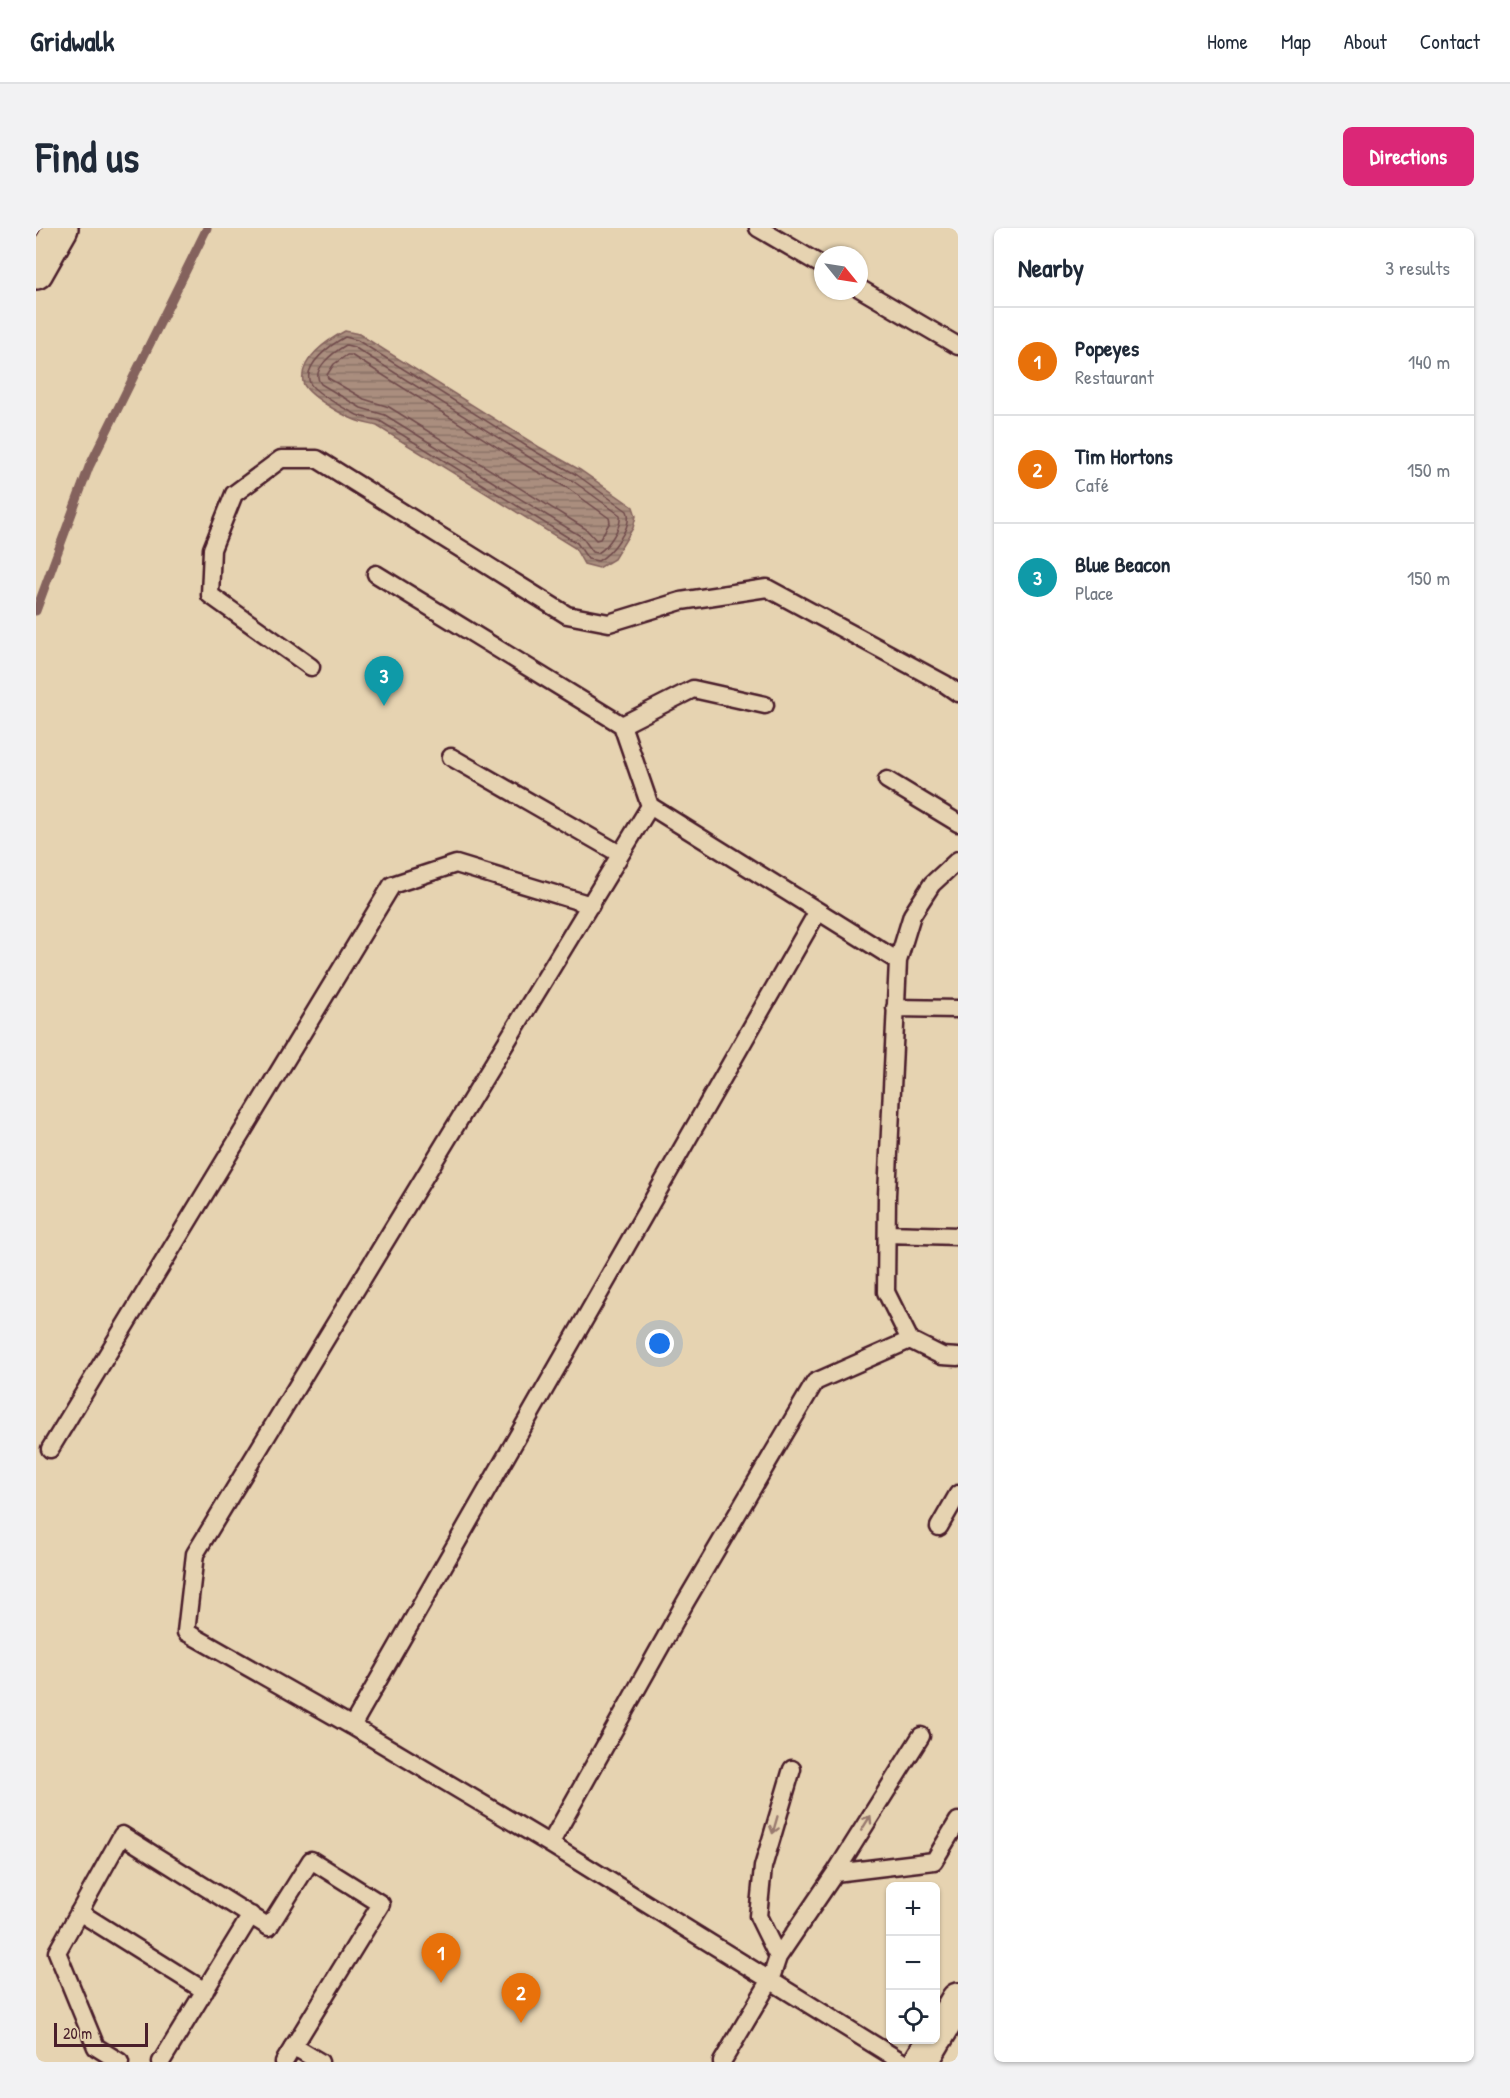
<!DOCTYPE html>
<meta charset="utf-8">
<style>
:root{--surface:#fff;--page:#f2f2f3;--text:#1f2937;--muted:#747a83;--line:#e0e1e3;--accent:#db2777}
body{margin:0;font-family:"Patrick Hand",sans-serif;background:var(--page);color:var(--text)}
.controls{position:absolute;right:18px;bottom:18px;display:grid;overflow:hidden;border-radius:9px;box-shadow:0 2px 4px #0004}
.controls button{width:54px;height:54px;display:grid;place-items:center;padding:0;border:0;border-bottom:2px solid var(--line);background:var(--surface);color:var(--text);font:30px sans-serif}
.compass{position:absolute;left:778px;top:18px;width:54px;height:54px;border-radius:50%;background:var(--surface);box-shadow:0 2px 4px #0004;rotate:120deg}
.scale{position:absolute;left:18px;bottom:15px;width:94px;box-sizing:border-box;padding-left:6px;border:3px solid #4a1f2b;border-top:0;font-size:16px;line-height:21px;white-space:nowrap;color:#4a1f2b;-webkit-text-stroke:4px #e6d3b1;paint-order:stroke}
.you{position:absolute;left:624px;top:1116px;width:21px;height:21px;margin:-15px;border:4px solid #fff;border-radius:50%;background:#1a73e8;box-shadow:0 0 0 9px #1a73e833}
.badge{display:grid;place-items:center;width:39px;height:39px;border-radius:50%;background:var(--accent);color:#fff;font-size:20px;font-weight:700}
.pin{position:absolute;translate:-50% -50px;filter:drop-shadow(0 2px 3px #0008)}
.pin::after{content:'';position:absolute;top:32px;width:21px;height:18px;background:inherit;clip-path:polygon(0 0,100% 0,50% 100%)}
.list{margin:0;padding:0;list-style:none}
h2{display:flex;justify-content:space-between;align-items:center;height:78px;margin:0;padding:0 24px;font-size:26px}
h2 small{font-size:20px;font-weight:400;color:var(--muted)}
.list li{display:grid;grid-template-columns:39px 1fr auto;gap:18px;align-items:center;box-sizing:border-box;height:108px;padding:0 24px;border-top:2px solid var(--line)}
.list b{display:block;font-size:22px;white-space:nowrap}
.list p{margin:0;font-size:20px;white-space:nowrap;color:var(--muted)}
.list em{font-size:20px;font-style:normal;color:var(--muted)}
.icon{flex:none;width:33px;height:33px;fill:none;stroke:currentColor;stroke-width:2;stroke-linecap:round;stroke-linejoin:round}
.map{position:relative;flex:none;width:922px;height:1834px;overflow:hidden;border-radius:9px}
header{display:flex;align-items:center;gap:36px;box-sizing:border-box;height:84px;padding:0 30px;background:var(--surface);border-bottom:2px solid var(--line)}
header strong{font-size:28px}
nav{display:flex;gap:33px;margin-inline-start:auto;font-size:21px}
.intro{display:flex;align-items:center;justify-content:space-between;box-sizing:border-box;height:144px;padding:0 36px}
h1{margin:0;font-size:42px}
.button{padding:15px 27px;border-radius:9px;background:var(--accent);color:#fff;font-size:21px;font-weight:700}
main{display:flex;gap:36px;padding:0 36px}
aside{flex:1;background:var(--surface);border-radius:9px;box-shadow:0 2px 4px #0004}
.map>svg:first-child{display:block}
.water{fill:url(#water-rules);stroke:#84625d;stroke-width:1.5}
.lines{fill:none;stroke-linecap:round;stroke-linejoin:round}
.shore{stroke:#704b4c;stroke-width:1.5}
.stream{stroke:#84625d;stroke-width:9}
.service-casing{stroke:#4a1f2b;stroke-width:21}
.tertiary-casing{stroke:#4a1f2b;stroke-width:38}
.motorway-casing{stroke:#4a1f2b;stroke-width:38}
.service{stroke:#e6d3b1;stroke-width:16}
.tertiary{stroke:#e6d3b1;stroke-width:33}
.motorway{stroke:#e6d3b1;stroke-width:33}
.oneway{stroke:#98796e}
</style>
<header>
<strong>Gridwalk</strong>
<nav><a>Home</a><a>Map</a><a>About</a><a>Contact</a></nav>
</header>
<div class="intro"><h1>Find us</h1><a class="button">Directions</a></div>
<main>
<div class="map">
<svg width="922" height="1834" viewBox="0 0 922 1834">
<defs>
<pattern id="water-rules" width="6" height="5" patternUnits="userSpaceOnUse" patternTransform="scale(1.5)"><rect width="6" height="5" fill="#aa8e7e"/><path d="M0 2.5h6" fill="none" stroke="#8c7367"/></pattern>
</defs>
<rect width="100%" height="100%" fill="#e6d3b1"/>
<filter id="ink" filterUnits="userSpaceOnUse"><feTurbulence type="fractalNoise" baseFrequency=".0167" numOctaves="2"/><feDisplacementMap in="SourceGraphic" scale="12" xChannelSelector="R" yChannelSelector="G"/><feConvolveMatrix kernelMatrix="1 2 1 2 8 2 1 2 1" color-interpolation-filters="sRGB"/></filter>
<g filter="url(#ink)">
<!-- water -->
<path class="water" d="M309,103L323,106L503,219L544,242L597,279L600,288L597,300L578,331L563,340L548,336L539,320L341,198C334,196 326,195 319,192C307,187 270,167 267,154C263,131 292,112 309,103Z"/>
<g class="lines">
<!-- shore -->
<path class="shore" d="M309,109L321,112L500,224L541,247L591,283C598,298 575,326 562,333L552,331L541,315L344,193C337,191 329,190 321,187C311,182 279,165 274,155C266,137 296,116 309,109Z
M310,117L318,119L496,231L537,253L584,287C586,299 572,319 562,325L557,324L546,309L349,187L325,180L285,156C273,142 298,124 310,117Z
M311,127H315L491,238L533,261L573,290L574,294L564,311L560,312L550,301L353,179L328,171L292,150L291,147L298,136Z"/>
<!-- stream -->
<path class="stream" d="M0,383L53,239L171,0"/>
<!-- service casing -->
<g class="service-casing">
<path id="service" d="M722,0L787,38
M823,60L922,118
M340,346L586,497L614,578
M275,439L174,367L176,321L198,266L245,231H281L531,387L573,395L645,373L731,360L909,456L922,465
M586,497L657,461L729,477
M415,529L584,626
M851,552L922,595
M922,632L896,656L876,687L862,733L851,967L850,1064L874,1112L906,1128L922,1129
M859,780L922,781
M851,1006L922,1008
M14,1221L356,657L420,636L555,677
M903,1299L922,1266
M316,1498L782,683
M514,1616L316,1498L150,1404L159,1326L614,578L862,733
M799,1645L898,1633L922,1593
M43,1684L169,1763
M742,1729L722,1688L727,1639L756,1541
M257,1818L284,1834
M84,1834L60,1819L21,1724L86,1607L233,1699L275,1632L345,1676L248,1834
M125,1834L215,1687
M686,1834L734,1753L742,1729L799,1645L885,1508
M866,1834L514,1616L650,1373L779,1154L874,1112"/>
</g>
<!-- tertiary casing -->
<g class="tertiary-casing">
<path id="tertiary" d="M900,1809L922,1772
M885,1834L898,1812"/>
</g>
<!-- motorway casing -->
<g class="motorway-casing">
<path id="motorway" d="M0,44L25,0"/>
</g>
<!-- service -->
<use href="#service" class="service"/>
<!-- tertiary -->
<use href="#tertiary" class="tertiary"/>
<!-- motorway -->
<use href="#motorway" class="motorway"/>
</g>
<!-- one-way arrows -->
<defs><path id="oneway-shaft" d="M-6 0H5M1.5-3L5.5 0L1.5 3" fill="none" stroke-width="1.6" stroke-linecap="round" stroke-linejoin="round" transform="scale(1.5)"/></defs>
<g class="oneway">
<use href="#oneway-shaft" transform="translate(830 1595) rotate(-58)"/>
<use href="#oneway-shaft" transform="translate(739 1597) rotate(106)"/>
</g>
</g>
</svg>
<div class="controls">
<button>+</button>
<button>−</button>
<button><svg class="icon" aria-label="locate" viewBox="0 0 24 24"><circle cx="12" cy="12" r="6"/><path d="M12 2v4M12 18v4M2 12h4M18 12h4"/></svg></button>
</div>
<svg class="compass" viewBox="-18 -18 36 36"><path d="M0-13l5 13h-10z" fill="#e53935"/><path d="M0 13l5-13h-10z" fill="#747a83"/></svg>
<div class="scale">20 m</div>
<div class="you"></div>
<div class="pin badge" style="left:405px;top:1755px;background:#e8710a">1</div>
<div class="pin badge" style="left:485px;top:1795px;background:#e8710a">2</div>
<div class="pin badge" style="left:348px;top:478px;background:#0f9aa8">3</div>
</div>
<aside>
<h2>Nearby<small>3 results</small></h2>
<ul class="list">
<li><span class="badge" style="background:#e8710a">1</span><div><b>Popeyes</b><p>Restaurant</p></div><em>140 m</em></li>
<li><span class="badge" style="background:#e8710a">2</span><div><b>Tim Hortons</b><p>Café</p></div><em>150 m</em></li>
<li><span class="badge" style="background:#0f9aa8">3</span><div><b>Blue Beacon</b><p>Place</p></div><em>150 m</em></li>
</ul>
</aside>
</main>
